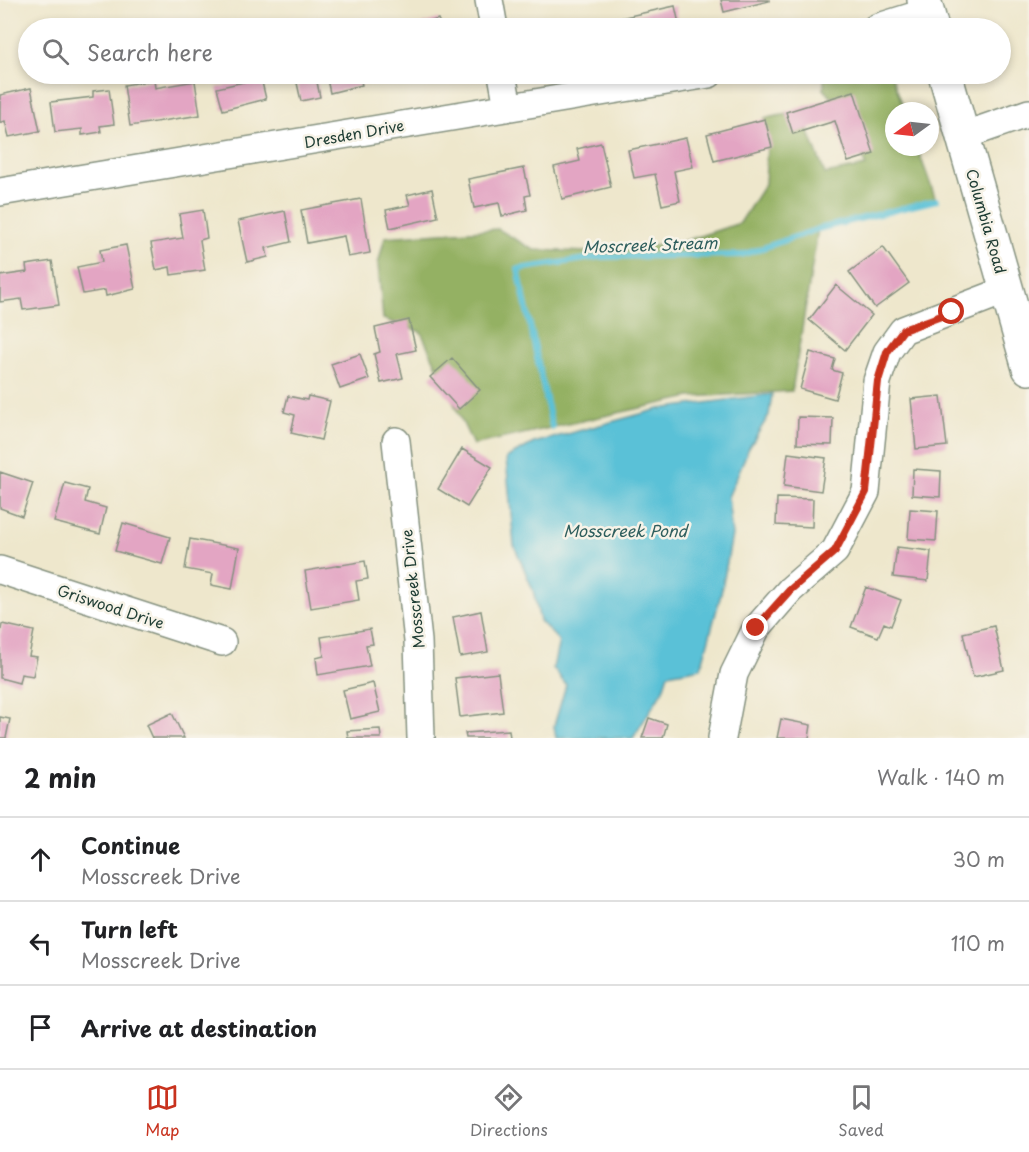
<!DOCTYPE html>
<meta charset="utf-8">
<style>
:root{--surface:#fff;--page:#f2f2f2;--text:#202124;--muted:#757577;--line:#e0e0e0;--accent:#c8321e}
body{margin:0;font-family:"Playpen Sans",sans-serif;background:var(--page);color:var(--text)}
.compass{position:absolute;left:885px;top:102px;width:54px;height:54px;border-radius:50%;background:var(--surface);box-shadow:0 3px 9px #0003;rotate:255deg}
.stop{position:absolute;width:18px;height:18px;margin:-14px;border:4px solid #c8321e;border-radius:50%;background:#fff}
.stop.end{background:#c8321e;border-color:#fff;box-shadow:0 2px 6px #0008}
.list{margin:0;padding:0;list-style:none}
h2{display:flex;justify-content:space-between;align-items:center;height:78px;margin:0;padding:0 24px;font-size:26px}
h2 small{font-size:20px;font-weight:400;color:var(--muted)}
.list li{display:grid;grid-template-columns:39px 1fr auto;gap:18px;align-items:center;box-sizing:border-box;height:84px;padding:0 24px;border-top:2px solid var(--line)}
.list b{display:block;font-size:22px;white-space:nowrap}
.list p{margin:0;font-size:20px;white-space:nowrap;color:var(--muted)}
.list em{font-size:20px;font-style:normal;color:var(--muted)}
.icon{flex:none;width:33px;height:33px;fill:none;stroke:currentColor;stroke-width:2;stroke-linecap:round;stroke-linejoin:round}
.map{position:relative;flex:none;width:1029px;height:738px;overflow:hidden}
.search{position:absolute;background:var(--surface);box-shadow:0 3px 9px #0003;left:18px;right:18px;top:18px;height:66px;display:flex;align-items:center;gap:15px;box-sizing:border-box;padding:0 21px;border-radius:33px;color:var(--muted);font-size:22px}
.sheet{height:330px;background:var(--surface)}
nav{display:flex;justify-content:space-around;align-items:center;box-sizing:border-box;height:84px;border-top:2px solid var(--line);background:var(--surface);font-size:16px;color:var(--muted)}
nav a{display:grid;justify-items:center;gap:3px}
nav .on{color:var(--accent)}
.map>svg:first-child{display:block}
.forest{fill:#94b163;stroke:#5a774c;stroke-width:1.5}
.water{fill:#5ac1d7;stroke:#3c7f86;stroke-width:1.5}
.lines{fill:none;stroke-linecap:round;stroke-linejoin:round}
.stream{stroke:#5ac1d7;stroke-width:6}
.building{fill:#e3a5c3}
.minor-casing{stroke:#869280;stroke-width:30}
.major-casing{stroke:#869280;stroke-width:36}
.minor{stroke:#fff;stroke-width:27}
.major{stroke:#fff;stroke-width:33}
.route{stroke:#c8321e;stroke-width:8}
.labels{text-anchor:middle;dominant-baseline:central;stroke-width:5;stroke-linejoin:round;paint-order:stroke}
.street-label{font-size:15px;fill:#1f3d34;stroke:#f7f3e8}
.water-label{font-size:16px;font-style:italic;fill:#2e5e5d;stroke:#f7f3e8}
</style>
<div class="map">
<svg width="1029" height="738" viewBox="0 0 1029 738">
<rect width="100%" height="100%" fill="#f7f3e8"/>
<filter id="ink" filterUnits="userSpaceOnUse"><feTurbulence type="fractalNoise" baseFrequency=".0167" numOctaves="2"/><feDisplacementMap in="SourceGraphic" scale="12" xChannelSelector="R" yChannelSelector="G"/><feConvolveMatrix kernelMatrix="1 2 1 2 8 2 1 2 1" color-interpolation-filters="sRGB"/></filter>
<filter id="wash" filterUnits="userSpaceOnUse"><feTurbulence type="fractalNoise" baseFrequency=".008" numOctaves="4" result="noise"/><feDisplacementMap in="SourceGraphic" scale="24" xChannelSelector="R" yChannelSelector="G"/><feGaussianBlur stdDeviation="1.35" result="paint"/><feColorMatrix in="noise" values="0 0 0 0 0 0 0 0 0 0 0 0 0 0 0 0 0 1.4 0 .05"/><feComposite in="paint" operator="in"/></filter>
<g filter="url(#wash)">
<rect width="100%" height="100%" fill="#eee7cc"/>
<!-- forest -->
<path class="forest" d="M824,74H891L905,111H894V147H917L936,200L818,229L792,391L690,397L473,445L421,332L383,319L378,264L385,237L498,229L534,250L588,252L681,242L740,223L765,184L767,145L765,118L801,112L825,174L866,166L841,109L824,89Z"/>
<!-- water -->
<path class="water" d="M772,394L769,415L749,448L728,497L732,535L721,594L701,668L668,674L663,690L633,738H556L554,726L566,685L553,668L559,641L540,621L533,590L514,545L506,458L534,443L659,409Z"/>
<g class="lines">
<!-- stream -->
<path class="stream" d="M552,427L518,269L600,257L742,255L818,229L936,200"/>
</g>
<g id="blocks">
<!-- building -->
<path class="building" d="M721,0H769V1L724,12Z
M675,6L680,28H622L620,18Z
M438,19L442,28H413Z
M295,74H359L362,85L330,93L327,79L317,82L320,97L301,101Z
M261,78L266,99L223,110L217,88Z
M154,80L155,88L195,81L200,115L130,126L124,85Z
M31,88L40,131L9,137L5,121L0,123V95Z
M109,89L114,124L100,126L101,132L82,135V129L55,132L51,102L93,97V91Z
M854,91L874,154L848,162L835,121L793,134L786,112Z
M765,119L772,147L714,161L707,134Z
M686,138L693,167L674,171L680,201L662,205L655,174L634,178L628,150Z
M601,143L611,187L562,199L554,167L580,161L577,149Z
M524,168L530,195L525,196L527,210L502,216L499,203L474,208L468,179Z
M432,189L438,217L390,228L386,210L410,205L407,195Z
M361,199L370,253L348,257L344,236L307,243L301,210Z
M203,210L207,238L200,240L205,270L171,275L170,267L156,270L151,243L183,238L179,214Z
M285,211L291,242L266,248L268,257L247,262L238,221Z
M126,245L135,289L106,296L105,290L83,294L77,267L102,262L100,250Z
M883,247L909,283L875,308L849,272Z
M52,261L59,305L23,310L21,299L0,302V276L27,272L26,265Z
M836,285L872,315L845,350L809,320Z
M409,320L416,350L397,354L403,378L381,383L374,354L380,352L375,328Z
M810,352L835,359L832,370L842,373L835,399L800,389Z
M360,354L369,379L340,389L331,364Z
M452,358L480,390L459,409L430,377Z
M288,396L307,400L308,396L330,401L321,440L291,433L295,415L284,412Z
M941,396L947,446L916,449L911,399Z
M798,417L833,418L832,445L797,444Z
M462,449L492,467L467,507L438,489Z
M788,453L826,458L821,491L784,486Z
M913,469L941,471L940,497L912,495Z
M0,472L33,483L22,516L0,508Z
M65,483L88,489L85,502L106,508L100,534L54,522Z
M777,498L813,499L812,527L776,525Z
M910,509L938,511L936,541L908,539Z
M123,523L170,537L162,564L115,551Z
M190,539L239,548L232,589L211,585L213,574L185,569Z
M897,547L931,551L928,581L893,577Z
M365,561L368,579L356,581L359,600L311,608L305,571Z
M866,587L901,600L891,626L884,623L878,637L851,627Z
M481,611L488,652L460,657L453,617Z
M2,624L34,631L29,656L37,657L33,676L21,674L19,683L0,678V635Z
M994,626L1004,670L973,677L963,633Z
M370,629L373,644L366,645L370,666L318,675L316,658L324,656L321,637Z
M498,673L503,712L460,717L455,678Z
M373,683L380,712L350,719L343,690Z
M172,713L184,738H152L146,725Z
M0,717L10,719L6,738H0Z
M649,718L667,724L663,738H642Z
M781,719L811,725L809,738H777Z
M380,729L381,738H348L347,731Z
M509,730L510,738H466L465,733Z"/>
</g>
</g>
<g filter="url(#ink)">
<use href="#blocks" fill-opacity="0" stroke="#869280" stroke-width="1.5"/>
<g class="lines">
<!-- minor casing -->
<g class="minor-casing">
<path id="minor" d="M489,0L494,28
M876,28L927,12
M502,74L508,107
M963,136L1029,113
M0,192L709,74
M396,441L418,641L421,738
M0,570L222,642
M722,738L734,674L756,629L790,590L835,551L866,492L877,381L887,352L903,330L1007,290"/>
</g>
<!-- major casing -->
<g class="major-casing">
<path id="major" d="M924,0L932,28
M945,74L1029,368"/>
</g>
<!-- minor -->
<use href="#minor" class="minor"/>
<!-- major -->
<use href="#major" class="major"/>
</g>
</g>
<g class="lines" filter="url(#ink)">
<!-- route -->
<path class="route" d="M756,628L790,590L835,551L866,492L878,381L887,352L903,330L952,312"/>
</g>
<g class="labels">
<!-- street labels -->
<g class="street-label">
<text transform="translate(354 133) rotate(-10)">Dresden Drive</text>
<text transform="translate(987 221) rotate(74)">Columbia Road</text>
<text transform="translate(412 589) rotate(-96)">Mosscreek Drive</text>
<text transform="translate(111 606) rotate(18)">Griswood Drive</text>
</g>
<!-- water labels -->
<g class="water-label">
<text transform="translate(650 244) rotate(-2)">Moscreek Stream</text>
<text x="625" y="530">Mosscreek Pond</text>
</g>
</g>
</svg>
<svg class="compass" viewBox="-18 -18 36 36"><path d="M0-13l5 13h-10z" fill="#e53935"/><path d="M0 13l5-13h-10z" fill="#757577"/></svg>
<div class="stop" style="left:952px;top:312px"></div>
<div class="stop end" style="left:756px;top:628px"></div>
<div class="search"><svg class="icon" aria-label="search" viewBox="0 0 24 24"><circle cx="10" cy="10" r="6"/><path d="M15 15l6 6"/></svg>Search here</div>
</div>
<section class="sheet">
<h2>2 min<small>Walk · 140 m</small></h2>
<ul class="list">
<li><svg class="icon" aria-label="ahead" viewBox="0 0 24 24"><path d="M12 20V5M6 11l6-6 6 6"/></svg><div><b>Continue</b><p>Mosscreek Drive</p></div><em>30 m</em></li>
<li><svg class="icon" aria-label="left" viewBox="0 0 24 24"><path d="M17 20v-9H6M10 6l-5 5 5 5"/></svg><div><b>Turn left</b><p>Mosscreek Drive</p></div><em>110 m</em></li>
<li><svg class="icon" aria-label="arrive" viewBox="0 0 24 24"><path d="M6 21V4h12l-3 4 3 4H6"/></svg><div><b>Arrive at destination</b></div></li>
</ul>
</section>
<nav>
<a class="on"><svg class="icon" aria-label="map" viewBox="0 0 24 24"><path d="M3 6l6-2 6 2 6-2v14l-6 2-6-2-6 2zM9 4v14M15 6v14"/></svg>Map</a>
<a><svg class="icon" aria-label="directions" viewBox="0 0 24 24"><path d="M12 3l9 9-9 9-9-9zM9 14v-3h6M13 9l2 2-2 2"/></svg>Directions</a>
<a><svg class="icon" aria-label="saved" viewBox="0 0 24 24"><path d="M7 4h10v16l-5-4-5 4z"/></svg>Saved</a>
</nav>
